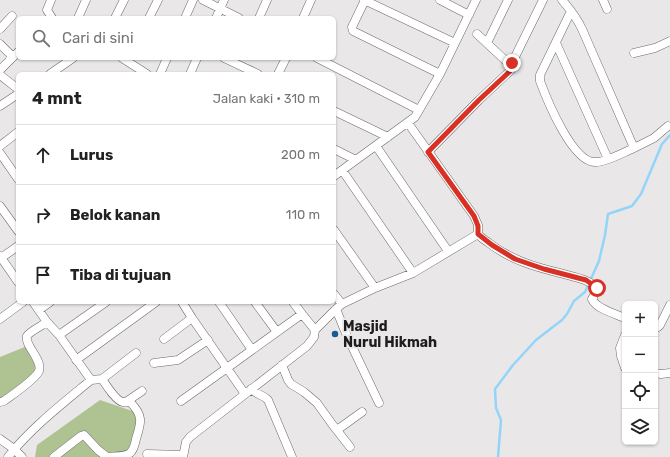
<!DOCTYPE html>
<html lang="id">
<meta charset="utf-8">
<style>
:root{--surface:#fff;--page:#f6f6f6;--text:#222;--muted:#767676;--line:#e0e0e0}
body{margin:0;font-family:Rubik,sans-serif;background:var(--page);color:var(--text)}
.controls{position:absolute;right:12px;bottom:12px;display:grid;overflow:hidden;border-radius:6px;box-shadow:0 1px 3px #0004}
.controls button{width:36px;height:36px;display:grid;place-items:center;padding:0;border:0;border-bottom:1px solid var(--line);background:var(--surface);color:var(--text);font:20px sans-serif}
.stop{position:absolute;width:12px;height:12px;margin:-9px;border:3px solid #d93025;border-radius:50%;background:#fff}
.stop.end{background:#d93025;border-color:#fff;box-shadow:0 1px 4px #0008}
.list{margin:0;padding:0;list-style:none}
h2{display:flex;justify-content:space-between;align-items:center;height:52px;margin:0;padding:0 16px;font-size:17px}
h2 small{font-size:13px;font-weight:400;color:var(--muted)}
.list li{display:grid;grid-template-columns:26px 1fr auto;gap:12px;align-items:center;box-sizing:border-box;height:60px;padding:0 16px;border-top:1px solid var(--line)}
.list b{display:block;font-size:15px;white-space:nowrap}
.list em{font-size:13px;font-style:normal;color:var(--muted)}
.icon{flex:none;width:22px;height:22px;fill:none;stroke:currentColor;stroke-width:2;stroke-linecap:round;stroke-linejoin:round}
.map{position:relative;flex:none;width:670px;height:457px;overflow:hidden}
.search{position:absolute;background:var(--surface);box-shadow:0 1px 3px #0004;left:16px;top:16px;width:320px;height:44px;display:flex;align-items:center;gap:10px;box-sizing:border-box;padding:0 14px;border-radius:6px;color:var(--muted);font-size:15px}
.panel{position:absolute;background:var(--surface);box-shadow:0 1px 3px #0004;left:16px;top:72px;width:320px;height:232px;border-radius:6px}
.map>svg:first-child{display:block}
.green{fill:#afc392}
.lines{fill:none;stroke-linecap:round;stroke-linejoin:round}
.stream{stroke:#92d5f9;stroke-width:2.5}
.minor-casing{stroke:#6c696b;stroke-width:9}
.minor{stroke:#fff;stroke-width:8}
.route{stroke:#d93025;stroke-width:5}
.poi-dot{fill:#195b90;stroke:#eae7e9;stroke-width:1.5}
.labels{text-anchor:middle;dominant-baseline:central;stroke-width:4;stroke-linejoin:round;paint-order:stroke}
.poi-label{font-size:14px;font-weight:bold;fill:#1e1d1e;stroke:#eae7e9;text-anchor:start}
</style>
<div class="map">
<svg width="670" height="457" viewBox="0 0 670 457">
<rect width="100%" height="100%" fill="#eae7e9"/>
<!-- green -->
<path class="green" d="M27,346C29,351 38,363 37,369C35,377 7,394 0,400V357Z
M100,400L138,413L133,457H35L37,445Z"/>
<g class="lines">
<!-- stream -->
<path class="stream" d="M498,457L501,420L496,408L495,389L513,365L536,340L562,320L567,314L574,301L585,292L599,261L605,235L608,214L632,206L641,194L662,144L670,135"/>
<!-- minor casing -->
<g class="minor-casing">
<path id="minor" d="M51,0L47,10L52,18
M203,0L239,18
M364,0L455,43
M365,0L352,27L353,31L440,74
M440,0L469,15
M562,0C570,9 577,18 582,29L634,148C624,152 607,162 596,162C573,164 547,100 540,81V75L571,11
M603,0L607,9
M78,18L86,0
M115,18L124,0
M149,18L158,0
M185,18L193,0
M216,18L224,0
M259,18L267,0
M303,18L311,0
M0,29L12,16
M477,34L507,62L509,64L512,63
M487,43L508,0
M556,43L608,159
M0,44L13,57
M634,53L655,48L670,41
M122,58L147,74
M224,58L258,74
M317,58L419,110
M0,70L18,52
M50,74L73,58
M160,74L167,58
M190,74L197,58
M278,74L286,58
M0,75L18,89
M0,106L18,94
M334,111L388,137
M408,123L474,216L478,225V234C481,238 485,240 489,243C511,260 535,267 560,273C573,277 587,278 597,288L596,292L592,299C596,309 616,314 625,318
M0,146L18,132
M376,146L448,251
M634,148L654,138L668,126
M334,149L356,160
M428,152L479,100L511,70L512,63L543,0
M0,153L18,179
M342,170L413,273
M334,176L415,117L440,74L476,0
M0,206L18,231
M334,230L375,288
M0,256L18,282
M1,258L18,246
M334,294L342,304
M33,302L47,322L59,335L91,380
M182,302L192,318L245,394
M219,302L252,350
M255,302L277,332
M293,302L302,314L315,330
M336,309L347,336L379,403
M39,310L50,302
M0,319L23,302
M655,327H658L660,325L670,305
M59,335L106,302
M625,335L620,348L621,356L625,368
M164,339L192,318
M76,360L156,302
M154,363L178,360L208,340
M282,365L288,380L291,384L304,392L317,403L332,424L350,447
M655,373L661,374L670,373
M102,379C106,385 116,401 123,402C125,402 128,402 130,402C144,416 141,423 136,439C135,444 134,450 130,453C125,457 114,456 108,457
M251,389C257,395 262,394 268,400L292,457
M181,401L227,368L302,314
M0,402L4,401C12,395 36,379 39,371C43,360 24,345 27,336C29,332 43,325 47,322
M126,402L142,391
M337,430L362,412
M0,439L14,449L22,457
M147,454L183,455
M8,457C31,428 62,404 91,380L102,379L136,353
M54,457L81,436L84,435L98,450L107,457
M183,457L186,442L190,437L307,346L314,337L315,330L336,309L342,304L375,288L413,273L478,234"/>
</g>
<!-- minor -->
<use href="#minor" class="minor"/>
</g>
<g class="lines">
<!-- route -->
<path class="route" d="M512,63L511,70L507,74L479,100L428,152L474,216L478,226V234L492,245L515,259L544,269L586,280L597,288"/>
</g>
<!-- markers -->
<circle class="poi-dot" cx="335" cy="334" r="4"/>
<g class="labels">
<!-- poi labels -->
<g class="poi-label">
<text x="343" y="326">Masjid<tspan x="343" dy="16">Nurul Hikmah</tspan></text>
</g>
</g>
</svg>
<div class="controls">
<button>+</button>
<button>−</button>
<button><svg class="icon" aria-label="locate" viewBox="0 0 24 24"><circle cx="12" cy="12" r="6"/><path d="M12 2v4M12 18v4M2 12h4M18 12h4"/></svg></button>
<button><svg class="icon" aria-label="layers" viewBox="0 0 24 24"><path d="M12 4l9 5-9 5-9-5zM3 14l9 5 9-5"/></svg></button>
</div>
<div class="stop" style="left:597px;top:288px"></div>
<div class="stop end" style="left:512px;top:63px"></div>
<div class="search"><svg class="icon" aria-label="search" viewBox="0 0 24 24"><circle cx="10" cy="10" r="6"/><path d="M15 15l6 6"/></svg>Cari di sini</div>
<section class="panel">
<h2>4 mnt<small>Jalan kaki · 310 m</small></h2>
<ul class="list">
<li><svg class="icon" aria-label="ahead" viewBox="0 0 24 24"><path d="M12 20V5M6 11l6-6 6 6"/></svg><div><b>Lurus</b></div><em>200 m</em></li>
<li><svg class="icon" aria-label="right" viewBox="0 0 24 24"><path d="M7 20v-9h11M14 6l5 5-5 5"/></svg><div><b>Belok kanan</b></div><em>110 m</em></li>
<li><svg class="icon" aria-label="arrive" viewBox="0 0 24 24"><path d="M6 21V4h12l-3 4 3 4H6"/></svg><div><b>Tiba di tujuan</b></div></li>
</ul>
</section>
</div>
